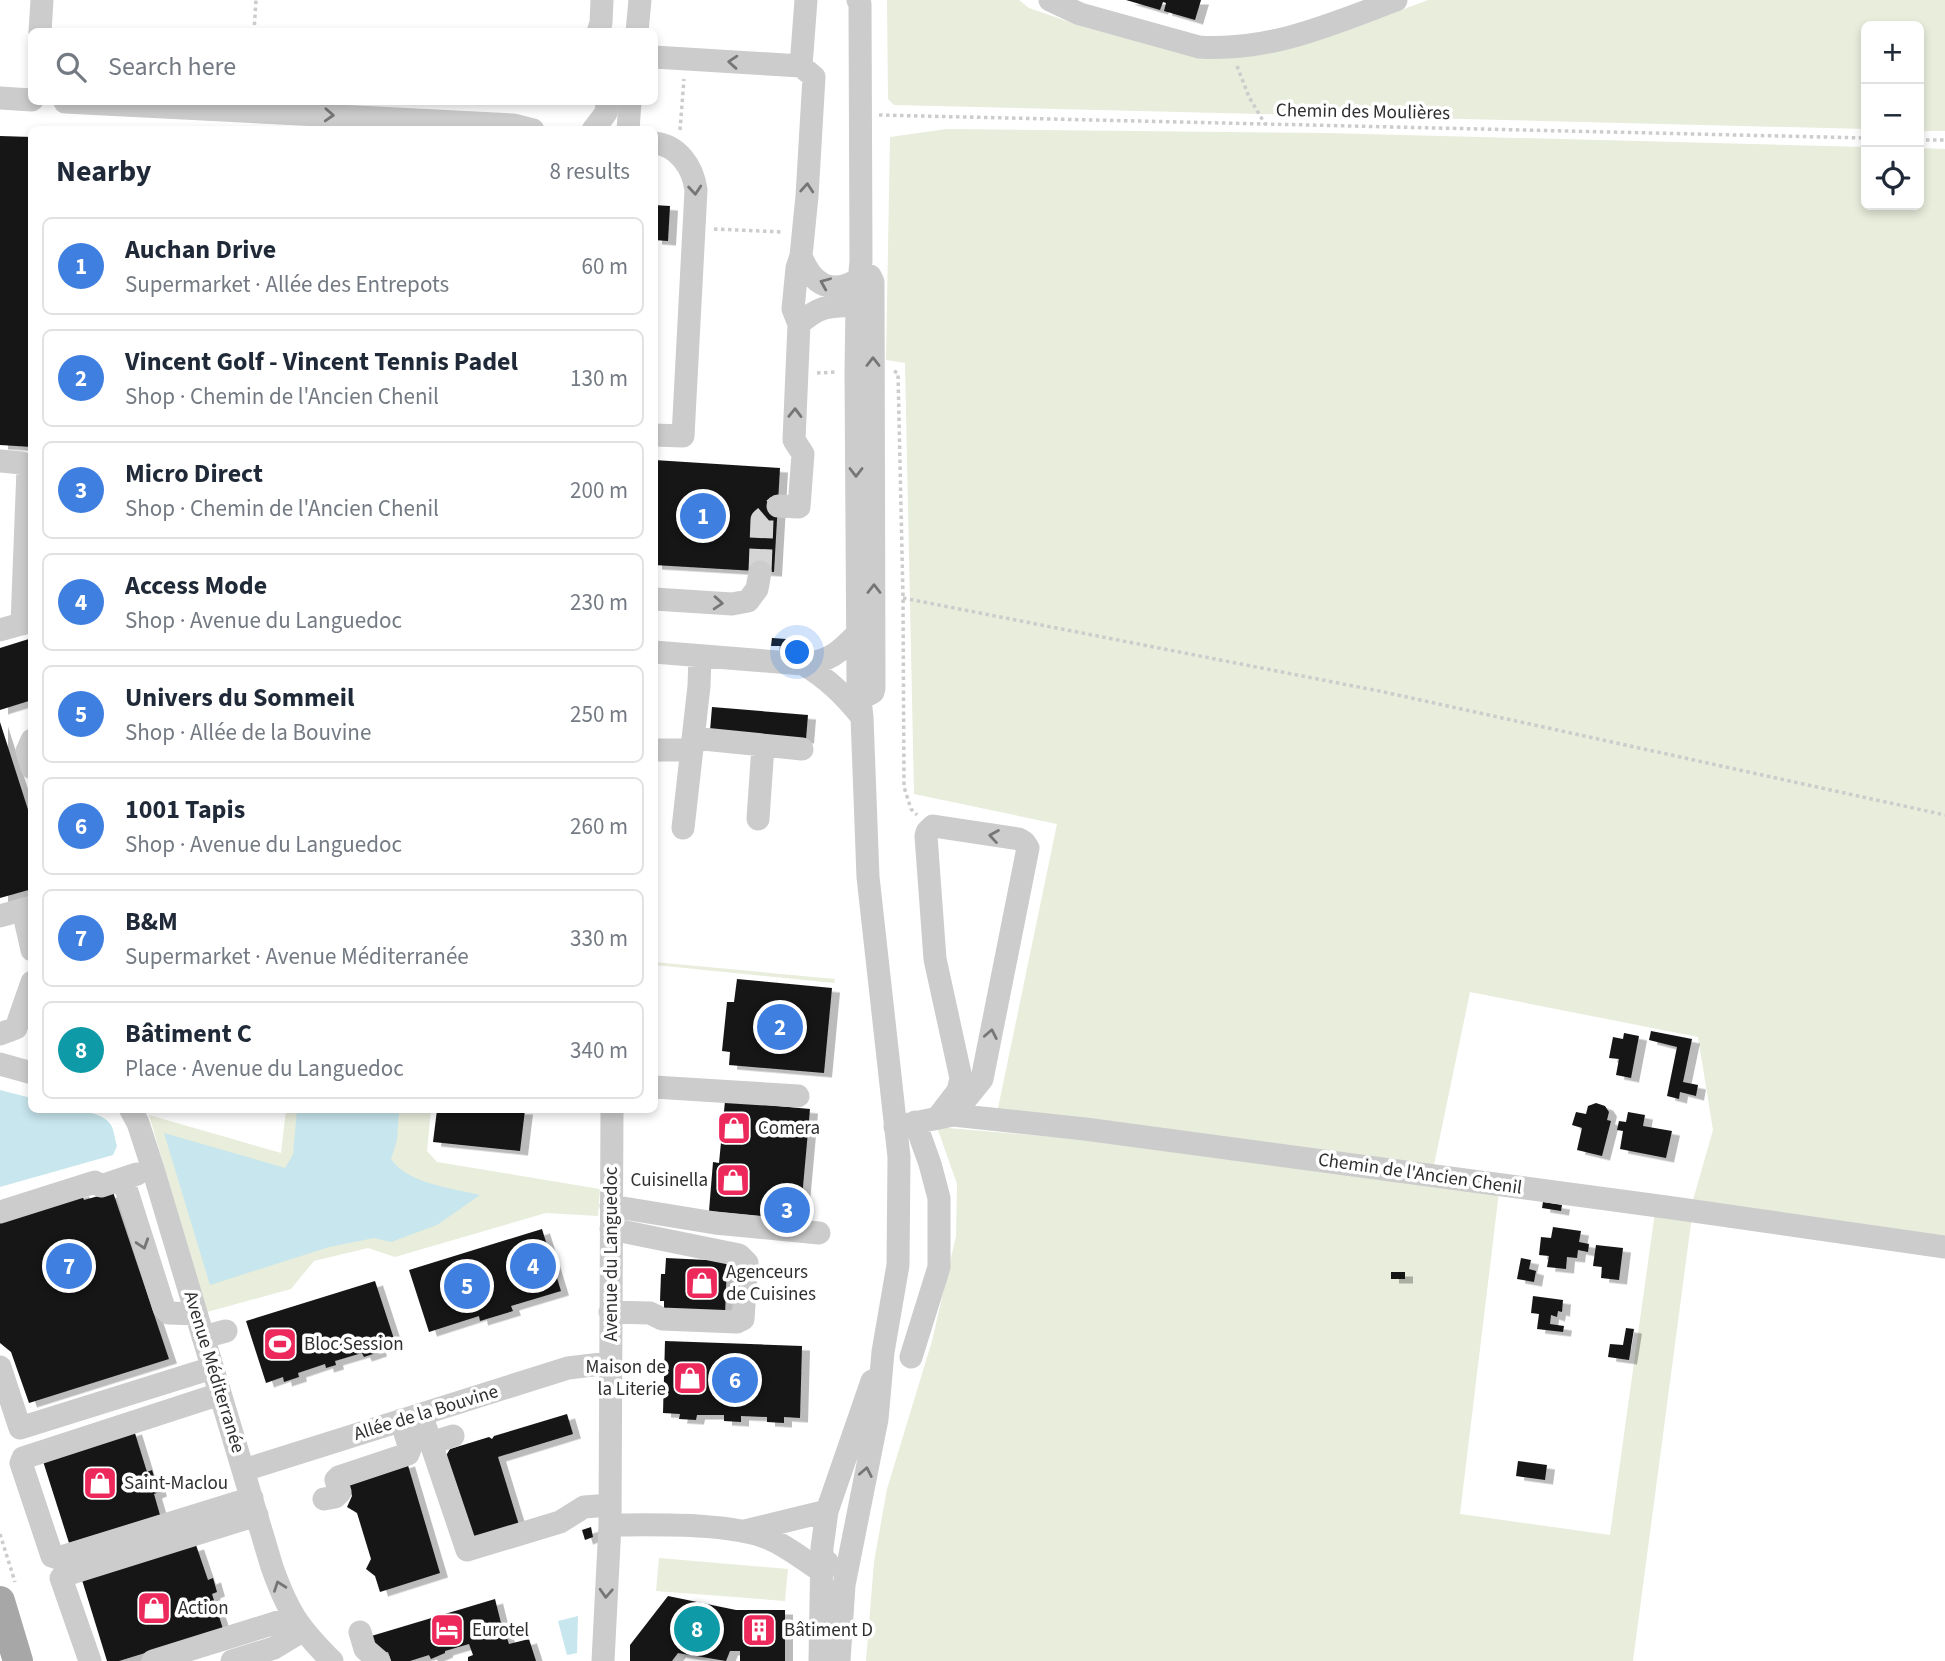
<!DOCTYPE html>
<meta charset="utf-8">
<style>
:root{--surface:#fff;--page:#f2f2f3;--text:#1f2937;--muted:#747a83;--line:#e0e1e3;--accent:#0f766e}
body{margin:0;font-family:"Source Sans 3",sans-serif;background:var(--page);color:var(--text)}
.controls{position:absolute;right:21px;top:21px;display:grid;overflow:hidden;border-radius:10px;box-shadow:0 4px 10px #0003}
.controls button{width:63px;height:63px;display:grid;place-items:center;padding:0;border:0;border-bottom:2px solid var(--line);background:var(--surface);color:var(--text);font:35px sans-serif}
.you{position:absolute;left:798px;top:653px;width:24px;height:24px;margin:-18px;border:5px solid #fff;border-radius:50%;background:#1a73e8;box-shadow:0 0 0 10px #1a73e833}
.badge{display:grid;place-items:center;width:46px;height:46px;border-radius:50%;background:var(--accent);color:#fff;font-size:23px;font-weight:700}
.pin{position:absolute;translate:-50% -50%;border:4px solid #fff;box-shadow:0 2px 7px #0006}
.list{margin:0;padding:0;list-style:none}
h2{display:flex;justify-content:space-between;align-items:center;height:91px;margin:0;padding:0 28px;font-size:30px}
h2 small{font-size:23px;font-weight:400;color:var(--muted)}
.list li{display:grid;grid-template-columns:46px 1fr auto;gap:21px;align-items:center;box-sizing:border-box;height:98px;margin:0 14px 14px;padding:0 14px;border:2px solid var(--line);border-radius:10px}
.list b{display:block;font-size:26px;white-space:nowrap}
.list p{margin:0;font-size:23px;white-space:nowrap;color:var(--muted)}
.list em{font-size:23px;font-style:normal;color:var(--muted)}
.icon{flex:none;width:38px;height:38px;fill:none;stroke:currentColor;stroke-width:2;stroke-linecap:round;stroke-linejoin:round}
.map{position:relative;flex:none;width:1945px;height:1661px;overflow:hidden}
.search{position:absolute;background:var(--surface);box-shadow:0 4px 10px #0003;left:28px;top:28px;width:630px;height:77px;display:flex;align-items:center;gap:18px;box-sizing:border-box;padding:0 24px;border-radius:10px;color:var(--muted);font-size:26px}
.panel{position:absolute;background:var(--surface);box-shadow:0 4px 10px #0003;left:28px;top:126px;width:630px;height:987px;border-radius:10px}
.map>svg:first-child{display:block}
.green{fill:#e8eddc}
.water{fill:#c7e6ed}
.building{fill:#161616;filter:url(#shadow)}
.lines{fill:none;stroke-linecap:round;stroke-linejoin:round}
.minor-tunnel{stroke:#d5d5d5;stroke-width:23;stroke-dasharray:23 11;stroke-linecap:butt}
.path{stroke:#ccc;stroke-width:3.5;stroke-dasharray:3.5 3.5;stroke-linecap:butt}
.minor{stroke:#ccc;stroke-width:23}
.major{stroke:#a7a7a7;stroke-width:30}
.oneway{stroke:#767676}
.labels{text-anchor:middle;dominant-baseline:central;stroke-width:7;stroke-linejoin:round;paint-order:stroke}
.street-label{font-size:19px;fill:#2f2f2f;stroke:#fff}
.poi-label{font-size:19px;fill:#2f2f2f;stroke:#fff;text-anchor:start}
</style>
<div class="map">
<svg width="1945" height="1661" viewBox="0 0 1945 1661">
<defs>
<filter id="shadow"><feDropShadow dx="8" dy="4.5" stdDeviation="0" flood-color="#0004"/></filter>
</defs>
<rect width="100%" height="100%" fill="#fff"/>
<!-- green -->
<path class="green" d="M887,0H1019L1029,8L1087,28L1196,56L1264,51L1356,27L1428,0H1945V131H1919V26H1866V129L894,105L888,99Z
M947,129L1327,133L1866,147V205H1919V148L1945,149V1245L1692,1216L1633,1661H866L874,1562L887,1489L932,1341L956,1236L957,1184L937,1127L1076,1139L1499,1192L1460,1514L1610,1535L1655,1212L1693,1200L1713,1130L1698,1037L1470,992L1433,1170L997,1113L1057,824L914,794L905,363L886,360L890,137Z
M654,962L835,979L834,983L655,965Z
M286,1110H304L297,1159L214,1275L393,1180L386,1151L389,1110H431L427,1151L437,1162L600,1189L598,1216L546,1213L395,1257L368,1248L314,1261L291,1289L207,1312L149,1115L281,1153Z
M659,1558L788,1569L785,1601L656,1591Z"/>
<!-- water -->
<path class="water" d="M0,1090L31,1098L32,1110C50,1110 100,1106 111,1125C114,1130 115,1140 117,1146L113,1155L0,1187Z
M297,1110H399L397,1140L391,1159C408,1184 452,1188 480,1195L437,1225L391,1242L374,1238L329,1247L210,1285L164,1133L285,1168L293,1155Z
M578,1616L577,1653L567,1655L558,1621Z"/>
<!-- building -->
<path class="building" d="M1126,0H1201L1195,20L1164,11L1166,3L1163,2L1160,10Z
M0,136L32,137V447L0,445Z
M654,205L670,206L668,241L654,240Z
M654,460L780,468L774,572L654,565Z
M32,638V700L0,710V648Z
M772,638L786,639V646H771Z
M712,707L808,715L806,739L710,731Z
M0,722L32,822V889L0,898Z
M737,979L832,988L824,1073L729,1065L730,1052L722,1051L727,1002H734Z
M1651,1031L1692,1039L1683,1082L1698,1085L1696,1096L1680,1092L1679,1099L1667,1096L1677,1047L1649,1040Z
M1624,1033L1639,1036L1631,1078L1616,1075L1619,1059L1609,1058L1613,1037L1623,1039Z
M725,1101L810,1109L800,1220L709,1211L713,1162L719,1163Z
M1596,1103L1605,1106L1609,1112L1607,1120L1611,1121L1602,1156L1577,1150L1582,1128L1572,1125L1576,1112L1586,1114L1588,1106Z
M437,1110H525L520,1151L433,1142Z
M1628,1112L1645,1115L1643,1126L1672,1131L1666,1158L1620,1149L1623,1131L1617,1130L1619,1121L1626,1122Z
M81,1192L84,1200L113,1192L169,1359L29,1403L11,1352L0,1343V1217Z
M1543,1202L1562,1205L1561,1211L1542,1208Z
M1553,1227L1581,1231L1579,1242L1589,1244L1588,1252L1578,1250L1577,1258L1567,1257L1566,1269L1547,1267L1549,1256L1539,1255L1541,1237L1551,1238Z
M542,1229L561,1291L511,1306L513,1311L480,1321L479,1316L429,1332L409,1270Z
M1596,1245L1623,1248L1619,1280L1601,1278L1602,1267L1593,1266Z
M666,1258L727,1261L725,1316L664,1313V1301H660L661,1274H665Z
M1521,1258L1531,1260L1529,1269L1536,1271L1534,1282L1517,1279Z
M1391,1272H1405V1279H1391Z
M375,1281L395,1342L378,1348L379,1352L364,1357L362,1353L335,1361L336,1365L326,1368L325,1364L298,1373L299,1377L284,1382L283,1377L266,1383L246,1321Z
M1533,1296L1563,1300L1562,1312L1558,1311L1557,1317L1551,1315L1550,1324L1564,1326L1563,1332L1537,1329L1539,1314L1531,1313Z
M1626,1328L1634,1329L1629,1360L1608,1357L1610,1344L1623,1345Z
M665,1341L802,1346L800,1418L784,1417V1423L767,1422V1417L741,1416V1422L724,1421V1415H697L696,1420L679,1419L680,1414L663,1413Z
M567,1414L573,1434L498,1457L519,1525L470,1540L444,1459L450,1449L489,1437L492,1439L494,1436Z
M134,1430L147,1472L152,1470L159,1492L154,1494L160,1515L69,1543L42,1458Z
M1518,1461L1547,1465L1545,1480L1516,1476Z
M407,1462L440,1573L380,1592L375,1576L366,1569L371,1559L357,1513L347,1507L352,1496L347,1480Z
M591,1527L593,1537L585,1540L582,1530Z
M196,1545L208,1580L213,1578L217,1592L212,1594L223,1629L119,1661H107L82,1580Z
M668,1596L736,1610H785V1661H740V1651H730L726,1661L678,1653L672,1661H630V1645Z
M495,1599L504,1635H506L509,1644L529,1639L536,1661H468V1657L473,1655L469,1644L445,1651V1653L431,1659L429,1655L410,1661H391L388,1652L380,1654L368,1637Z"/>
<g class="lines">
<!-- minor-tunnel -->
<path class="minor-tunnel" d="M760,572L762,520L778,506"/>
<!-- path -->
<path class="path" d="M254,32L256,0
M1237,66L1249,97L1265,124
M879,115L1866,138
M680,130L684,79
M1919,140H1945
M714,229L783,232
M894,371L898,373L903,598L904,787L911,809L917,815
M817,373L837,372
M903,598L1384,692L1945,815
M0,1534L15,1582"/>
<!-- minor -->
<path class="minor" d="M1050,0L1080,14L1199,47C1269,52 1332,24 1396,0
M40,32L42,0
M598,32L601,23L602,0
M637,32L640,0
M654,57L801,66
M0,98L32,100
M65,102L513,125L533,130
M593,130L606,113L607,102
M628,130L630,102
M654,143C678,145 693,167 696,190L683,436L654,435
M801,256C812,285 832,296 859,279
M799,324C820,305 830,306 857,305L866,295
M0,461L22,463L28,469L22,624
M778,506L799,507L803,454L794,440L799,324L793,309L797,268L801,256L807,196L814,77L801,66L806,0
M654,599L732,604L748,601L757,589L760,572
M0,630L32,621
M654,652L803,664C829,662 840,652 858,633
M803,664C828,679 844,695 862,717
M860,699L873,692L874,688L873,282L870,276
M693,738L802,749
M32,740L27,751L32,768
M654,750H692
M758,819L763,746
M683,828L699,686L700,656
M23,910L32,950
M0,916L32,907
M0,1034L16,1028L32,982
M0,1064L32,1073
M654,1087L798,1096
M131,1110L138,1123L153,1169L272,1567C288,1612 298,1627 332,1661
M938,1117L958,1091L961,1078L935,959L926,836L927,832L933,826L1019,839L1024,842L1028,848L982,1079L953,1115
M895,1127L953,1115L1085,1129L1666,1207L1945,1247
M123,1179L164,1308L169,1313L196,1314
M611,1206L715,1223L819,1233
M0,1212L95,1182L101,1186L137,1174
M610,1312L650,1313L662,1319L737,1322L743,1319L747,1263L739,1255L611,1229
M203,1337L226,1331
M911,1357L939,1267V1198L930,1164L915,1122
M0,1367L20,1428L212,1368
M220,1394L23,1458L21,1463L52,1556L58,1558L252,1498
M421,1414L467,1550L560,1522L584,1507L610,1505
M431,1443L453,1436
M244,1470L568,1368L610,1363
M324,1499L335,1497L340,1492L336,1480L339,1477L408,1454L410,1449L401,1420
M610,1525C653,1525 734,1522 772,1540C790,1548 806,1562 823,1572L827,1562
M745,1531L827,1511
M360,1632L365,1649L379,1661
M90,1661L61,1578L65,1575L257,1515
M153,1661L294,1617
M232,1661L274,1648L302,1631
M603,1661L610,1525L612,1110
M820,1661L822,1548L827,1511L872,1381
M839,1661L844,1585L877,1419L883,1352L898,1265L899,1157L868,877L862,717L858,684L856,371L857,305L861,261L860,4L858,0"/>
<!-- major -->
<path class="major" d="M0,1601L18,1661"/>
</g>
<!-- one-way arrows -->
<defs><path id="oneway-chevron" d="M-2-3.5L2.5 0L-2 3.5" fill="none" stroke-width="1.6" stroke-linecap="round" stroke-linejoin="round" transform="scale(1.75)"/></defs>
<g class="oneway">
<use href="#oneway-chevron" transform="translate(733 62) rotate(-176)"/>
<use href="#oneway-chevron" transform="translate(329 115) rotate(3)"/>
<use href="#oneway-chevron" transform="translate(807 188) rotate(-86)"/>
<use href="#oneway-chevron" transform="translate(695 190) rotate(85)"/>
<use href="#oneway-chevron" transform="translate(825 283) rotate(-157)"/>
<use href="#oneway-chevron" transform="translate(873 362) rotate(-90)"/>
<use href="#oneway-chevron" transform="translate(795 413) rotate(-89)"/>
<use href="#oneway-chevron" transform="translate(856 472) rotate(90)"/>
<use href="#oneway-chevron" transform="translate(874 589) rotate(-90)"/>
<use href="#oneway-chevron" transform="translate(718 603) rotate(4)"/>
<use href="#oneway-chevron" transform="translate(994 836) rotate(-171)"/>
<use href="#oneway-chevron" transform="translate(991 1034) rotate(-79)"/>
<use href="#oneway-chevron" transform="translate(143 1244) rotate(72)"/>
<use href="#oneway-chevron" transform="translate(866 1472) rotate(-79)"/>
<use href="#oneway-chevron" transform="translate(279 1586) rotate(-110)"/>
<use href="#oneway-chevron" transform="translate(606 1593) rotate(93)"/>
</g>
<!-- icons -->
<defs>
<g id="shop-square" transform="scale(1.75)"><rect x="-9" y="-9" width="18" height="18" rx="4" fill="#ed295c" stroke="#fff"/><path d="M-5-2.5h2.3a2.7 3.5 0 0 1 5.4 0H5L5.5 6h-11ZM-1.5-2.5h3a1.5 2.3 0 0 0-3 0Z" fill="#fff"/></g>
<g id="stadium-square" transform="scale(1.75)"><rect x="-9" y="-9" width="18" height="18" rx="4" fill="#ed295c" stroke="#fff"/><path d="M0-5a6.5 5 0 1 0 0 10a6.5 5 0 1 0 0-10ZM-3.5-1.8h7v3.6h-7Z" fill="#fff"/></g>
<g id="hotel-square" transform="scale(1.75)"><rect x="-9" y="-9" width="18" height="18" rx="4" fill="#ed295c" stroke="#fff"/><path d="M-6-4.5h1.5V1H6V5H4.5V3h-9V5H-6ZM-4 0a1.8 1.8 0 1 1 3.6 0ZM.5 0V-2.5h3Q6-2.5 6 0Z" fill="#fff"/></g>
<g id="building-square" transform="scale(1.75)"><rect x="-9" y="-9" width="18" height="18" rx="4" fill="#ed295c" stroke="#fff"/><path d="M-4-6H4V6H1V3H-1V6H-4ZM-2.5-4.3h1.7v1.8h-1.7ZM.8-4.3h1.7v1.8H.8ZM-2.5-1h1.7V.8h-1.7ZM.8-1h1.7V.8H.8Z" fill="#fff"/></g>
</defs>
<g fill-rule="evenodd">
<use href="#shop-square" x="734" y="1128"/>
<use href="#shop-square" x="733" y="1180"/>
<use href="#shop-square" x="702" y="1283"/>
<use href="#stadium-square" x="280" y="1344"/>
<use href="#shop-square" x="690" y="1378"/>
<use href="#shop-square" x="100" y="1483"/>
<use href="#shop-square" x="154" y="1608"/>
<use href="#hotel-square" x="447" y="1630"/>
<use href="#building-square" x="759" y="1630"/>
</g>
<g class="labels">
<!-- street labels -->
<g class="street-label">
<text transform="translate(1363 112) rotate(1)">Chemin des Moulières</text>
<text transform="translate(1420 1174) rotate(8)">Chemin de l'Ancien Chenil</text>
<text transform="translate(611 1254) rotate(-90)">Avenue du Languedoc</text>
<text transform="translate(214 1372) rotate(73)">Avenue Méditerranée</text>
<text transform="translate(426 1413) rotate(-17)">Allée de la Bouvine</text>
</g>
<!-- poi labels -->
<g class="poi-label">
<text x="758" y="1128">Comera</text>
<text x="708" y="1180" text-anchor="end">Cuisinella</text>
<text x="726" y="1272">Agenceurs<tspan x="726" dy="22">de Cuisines</tspan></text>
<text x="304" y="1344">Bloc Session</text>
<text x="666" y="1367" text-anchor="end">Maison de<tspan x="666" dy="22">la Literie</tspan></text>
<text x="124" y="1483">Saint-Maclou</text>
<text x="178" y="1608">Action</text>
<text x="472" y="1630">Eurotel</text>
<text x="784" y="1630">Bâtiment D</text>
</g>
</g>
</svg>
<div class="controls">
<button>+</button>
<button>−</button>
<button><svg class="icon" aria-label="locate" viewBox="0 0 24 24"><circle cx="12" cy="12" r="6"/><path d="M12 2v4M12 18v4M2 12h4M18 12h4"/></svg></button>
</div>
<div class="you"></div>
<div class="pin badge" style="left:703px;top:516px;background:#3f7fe0">1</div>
<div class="pin badge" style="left:780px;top:1027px;background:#3f7fe0">2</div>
<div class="pin badge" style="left:787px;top:1210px;background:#3f7fe0">3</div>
<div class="pin badge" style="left:533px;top:1266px;background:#3f7fe0">4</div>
<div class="pin badge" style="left:467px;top:1286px;background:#3f7fe0">5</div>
<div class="pin badge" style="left:735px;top:1380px;background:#3f7fe0">6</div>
<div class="pin badge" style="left:69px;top:1266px;background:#3f7fe0">7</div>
<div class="pin badge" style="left:697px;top:1629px;background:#0f9aa8">8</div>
<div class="search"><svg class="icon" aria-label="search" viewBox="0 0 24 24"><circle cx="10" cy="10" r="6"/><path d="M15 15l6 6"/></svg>Search here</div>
<section class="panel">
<h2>Nearby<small>8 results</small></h2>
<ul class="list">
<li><span class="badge" style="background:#3f7fe0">1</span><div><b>Auchan Drive</b><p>Supermarket · Allée des Entrepots</p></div><em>60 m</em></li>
<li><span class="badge" style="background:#3f7fe0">2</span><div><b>Vincent Golf - Vincent Tennis Padel</b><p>Shop · Chemin de l'Ancien Chenil</p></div><em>130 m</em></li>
<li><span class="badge" style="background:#3f7fe0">3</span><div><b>Micro Direct</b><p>Shop · Chemin de l'Ancien Chenil</p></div><em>200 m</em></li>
<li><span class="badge" style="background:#3f7fe0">4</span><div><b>Access Mode</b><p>Shop · Avenue du Languedoc</p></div><em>230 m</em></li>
<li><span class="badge" style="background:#3f7fe0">5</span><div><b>Univers du Sommeil</b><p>Shop · Allée de la Bouvine</p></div><em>250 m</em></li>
<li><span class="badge" style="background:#3f7fe0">6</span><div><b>1001 Tapis</b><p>Shop · Avenue du Languedoc</p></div><em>260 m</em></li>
<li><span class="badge" style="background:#3f7fe0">7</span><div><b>B&amp;M</b><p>Supermarket · Avenue Méditerranée</p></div><em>330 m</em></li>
<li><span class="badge" style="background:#0f9aa8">8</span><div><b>Bâtiment C</b><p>Place · Avenue du Languedoc</p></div><em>340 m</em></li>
</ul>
</section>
</div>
